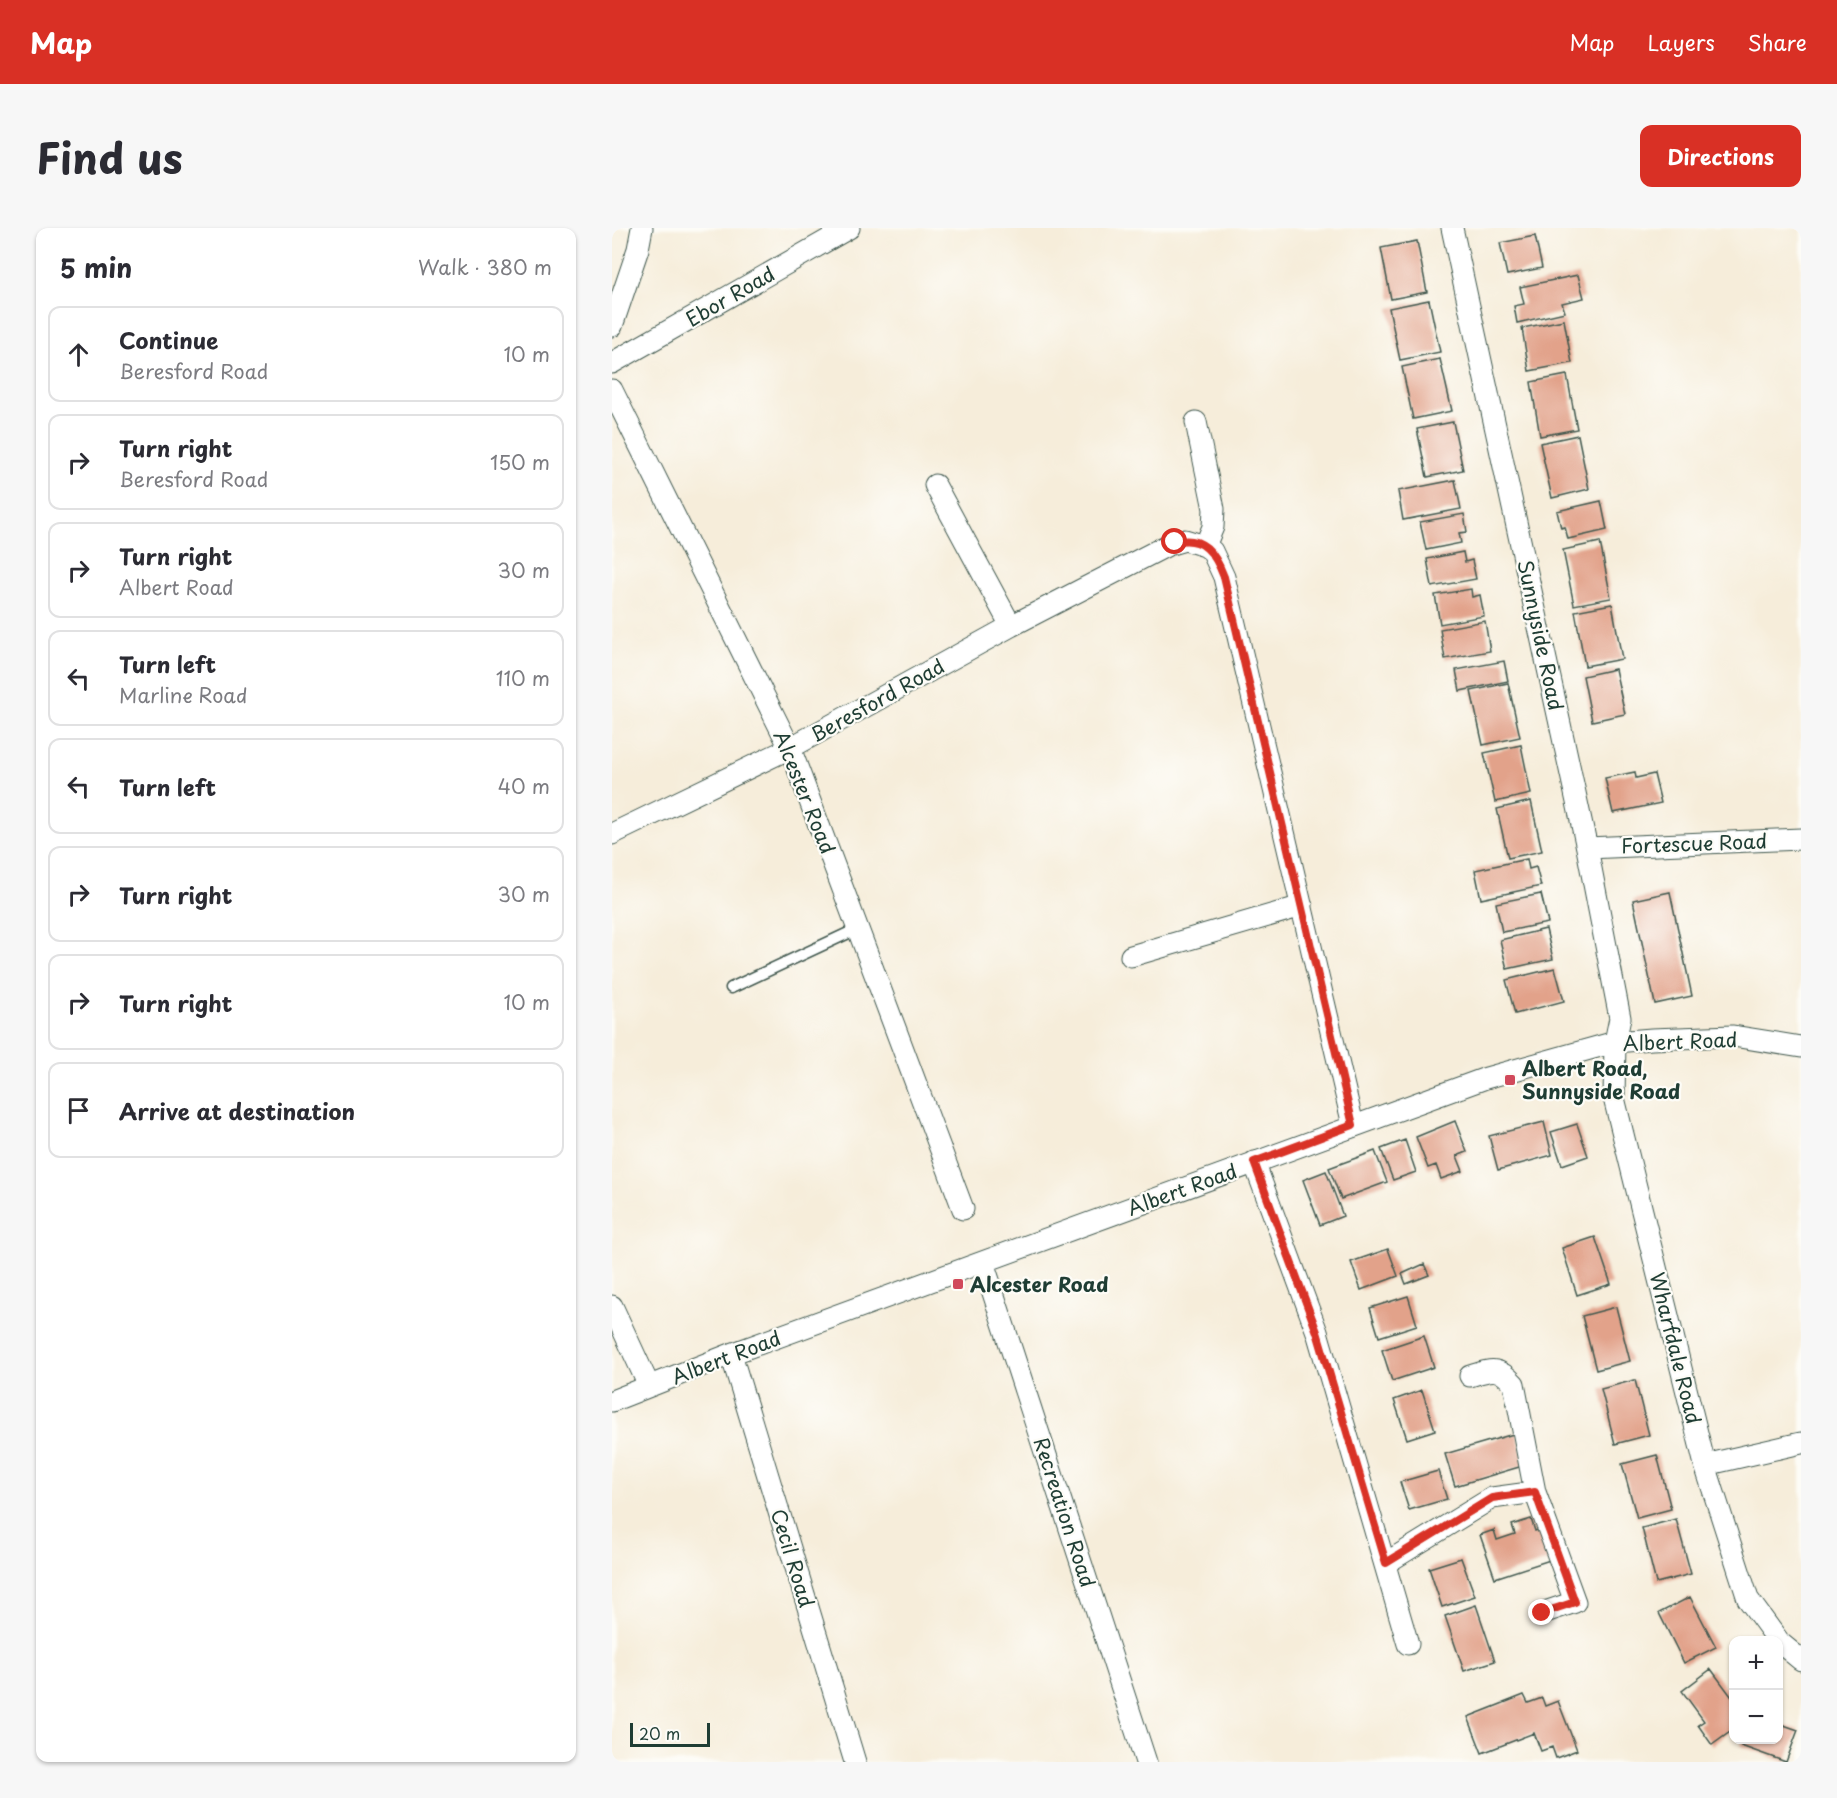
<!DOCTYPE html>
<meta charset="utf-8">
<style>
:root{--surface:#fff;--page:#f7f7f7;--text:#2b2b33;--muted:#7c7c81;--line:#e1e1e2;--accent:#d93025}
body{margin:0;font-family:"Playpen Sans",sans-serif;background:var(--page);color:var(--text)}
.controls{position:absolute;right:18px;bottom:18px;display:grid;overflow:hidden;border-radius:12px;box-shadow:0 2px 4px #0004}
.controls button{width:54px;height:54px;display:grid;place-items:center;padding:0;border:0;border-bottom:2px solid var(--line);background:var(--surface);color:var(--text);font:30px sans-serif}
.scale{position:absolute;left:18px;bottom:15px;width:80px;box-sizing:border-box;padding-left:6px;border:3px solid #1f3d34;border-top:0;font-size:16px;line-height:21px;white-space:nowrap;color:#1f3d34;-webkit-text-stroke:4px #fdfcf7;paint-order:stroke}
.stop{position:absolute;width:18px;height:18px;margin:-14px;border:4px solid #d93025;border-radius:50%;background:#fff}
.stop.end{background:#d93025;border-color:#fff;box-shadow:0 2px 6px #0008}
.list{margin:0;padding:0;list-style:none}
h2{display:flex;justify-content:space-between;align-items:center;height:78px;margin:0;padding:0 24px;font-size:26px}
h2 small{font-size:20px;font-weight:400;color:var(--muted)}
.list li{display:grid;grid-template-columns:39px 1fr auto;gap:18px;align-items:center;box-sizing:border-box;height:96px;margin:0 12px 12px;padding:0 12px;border:2px solid var(--line);border-radius:12px}
.list b{display:block;font-size:22px;white-space:nowrap}
.list p{margin:0;font-size:20px;white-space:nowrap;color:var(--muted)}
.list em{font-size:20px;font-style:normal;color:var(--muted)}
.icon{flex:none;width:33px;height:33px;fill:none;stroke:currentColor;stroke-width:2;stroke-linecap:round;stroke-linejoin:round}
.map{position:relative;flex:none;width:1189px;height:1534px;overflow:hidden;border-radius:12px}
header{display:flex;align-items:center;gap:36px;box-sizing:border-box;height:84px;padding:0 30px;background:var(--accent);color:#fff}
header strong{font-size:28px}
nav{display:flex;gap:33px;margin-inline-start:auto;font-size:21px}
.intro{display:flex;align-items:center;justify-content:space-between;box-sizing:border-box;height:144px;padding:0 36px}
h1{margin:0;font-size:42px}
.button{padding:15px 27px;border-radius:12px;background:var(--accent);color:#fff;font-size:21px;font-weight:700}
main{display:flex;gap:36px;padding:0 36px}
aside{flex:1;background:var(--surface);border-radius:12px;box-shadow:0 2px 4px #0004}
.map>svg:first-child{display:block}
.building{fill:#e2a28a}
.lines{fill:none;stroke-linecap:round;stroke-linejoin:round}
.service-casing{stroke:#3f574d;stroke-width:13}
.minor-casing{stroke:#3f574d;stroke-width:23}
.service{stroke:#fff;stroke-width:10}
.minor{stroke:#fff;stroke-width:21}
.route{stroke:#d93025;stroke-width:8}
.poi-dot{fill:#d1495b;stroke:#fdfcf7;stroke-width:2}
.labels{text-anchor:middle;dominant-baseline:central;stroke-width:4.5;stroke-linejoin:round;paint-order:stroke}
.street-label{font-size:20px;fill:#1f3d34;stroke:#fdfcf7}
.poi-label{font-size:20px;font-weight:bold;fill:#1f3d34;stroke:#fdfcf7;text-anchor:start}
</style>
<header>
<strong>Map</strong>
<nav><a>Map</a><a>Layers</a><a>Share</a></nav>
</header>
<div class="intro"><h1>Find us</h1><a class="button">Directions</a></div>
<main>
<aside>
<h2>5 min<small>Walk · 380 m</small></h2>
<ul class="list">
<li><svg class="icon" aria-label="ahead" viewBox="0 0 24 24"><path d="M12 20V5M6 11l6-6 6 6"/></svg><div><b>Continue</b><p>Beresford Road</p></div><em>10 m</em></li>
<li><svg class="icon" aria-label="right" viewBox="0 0 24 24"><path d="M7 20v-9h11M14 6l5 5-5 5"/></svg><div><b>Turn right</b><p>Beresford Road</p></div><em>150 m</em></li>
<li><svg class="icon" aria-label="right" viewBox="0 0 24 24"><path d="M7 20v-9h11M14 6l5 5-5 5"/></svg><div><b>Turn right</b><p>Albert Road</p></div><em>30 m</em></li>
<li><svg class="icon" aria-label="left" viewBox="0 0 24 24"><path d="M17 20v-9H6M10 6l-5 5 5 5"/></svg><div><b>Turn left</b><p>Marline Road</p></div><em>110 m</em></li>
<li><svg class="icon" aria-label="left" viewBox="0 0 24 24"><path d="M17 20v-9H6M10 6l-5 5 5 5"/></svg><div><b>Turn left</b></div><em>40 m</em></li>
<li><svg class="icon" aria-label="right" viewBox="0 0 24 24"><path d="M7 20v-9h11M14 6l5 5-5 5"/></svg><div><b>Turn right</b></div><em>30 m</em></li>
<li><svg class="icon" aria-label="right" viewBox="0 0 24 24"><path d="M7 20v-9h11M14 6l5 5-5 5"/></svg><div><b>Turn right</b></div><em>10 m</em></li>
<li><svg class="icon" aria-label="arrive" viewBox="0 0 24 24"><path d="M6 21V4h12l-3 4 3 4H6"/></svg><div><b>Arrive at destination</b></div></li>
</ul>
</aside>
<div class="map">
<svg width="1189" height="1534" viewBox="0 0 1189 1534">
<rect width="100%" height="100%" fill="#fdfcf7"/>
<filter id="ink" filterUnits="userSpaceOnUse"><feTurbulence type="fractalNoise" baseFrequency=".0167" numOctaves="2"/><feDisplacementMap in="SourceGraphic" scale="12" xChannelSelector="R" yChannelSelector="G"/><feConvolveMatrix kernelMatrix="1 2 1 2 8 2 1 2 1" color-interpolation-filters="sRGB"/></filter>
<filter id="wash" filterUnits="userSpaceOnUse"><feTurbulence type="fractalNoise" baseFrequency=".008" numOctaves="4" result="noise"/><feDisplacementMap in="SourceGraphic" scale="24" xChannelSelector="R" yChannelSelector="G"/><feGaussianBlur stdDeviation="1.35" result="paint"/><feColorMatrix in="noise" values="0 0 0 0 0 0 0 0 0 0 0 0 0 0 0 0 0 1.4 0 .05"/><feComposite in="paint" operator="in"/></filter>
<g filter="url(#wash)">
<rect width="100%" height="100%" fill="#f6edda"/>
<g id="blocks">
<!-- building -->
<path class="building" d="M923,8L930,40L895,47L888,15Z
M805,13L815,64L779,71L769,20Z
M966,47L972,70L950,75L953,84L905,95L902,78L912,76L908,59Z
M817,72L828,124L788,132L777,80Z
M952,92L960,135L917,143L910,100Z
M828,131L840,183L801,191L790,139Z
M955,147L965,201L928,208L919,154Z
M841,194L851,242L815,249L805,201Z
M966,207L977,261L940,270L928,215Z
M843,252L849,281L791,292L786,263Z
M989,273L995,302L956,311L953,299L949,300L945,283Z
M852,286L855,304L847,305L849,315L814,322L808,294Z
M988,314L999,370L962,377L951,322Z
M851,324L853,334L860,332L864,351L820,359L815,331Z
M859,361L860,369L868,367L872,388L828,396L823,367Z
M1000,376L1010,431L973,438L963,383Z
M873,393L878,423L833,431L828,401Z
M892,433L896,453L848,463L844,442Z
M1003,441L1013,486L980,493L971,448Z
M896,455L908,509L871,517L859,463Z
M909,517L919,566L883,574L872,525Z
M1023,544L1024,550L1042,546L1049,575L1001,585L993,550Z
M919,573L930,623L896,630L885,581Z
M915,631L917,641L924,639L929,658L869,671L863,642Z
M1058,664L1080,768L1043,776L1021,672Z
M929,666L936,695L890,704L884,675Z
M934,701L941,731L895,741L888,712Z
M943,740L952,773L903,786L894,752Z
M843,893L855,924L845,928L851,943L829,951L824,937L816,940L804,909Z
M932,894L940,927L886,942L877,908Z
M965,896L976,928L950,937L939,904Z
M793,912L804,944L781,952L769,921Z
M763,923L775,954L729,971L717,940Z
M714,943L731,988L708,997L691,952Z
M983,1009L999,1056L965,1067L950,1020Z
M776,1021L786,1048L749,1062L739,1034Z
M812,1036L817,1047L794,1056L790,1046Z
M796,1068L805,1097L767,1109L758,1080Z
M1004,1079L1018,1133L984,1142L970,1088Z
M812,1108L822,1139L780,1153L770,1122Z
M1023,1152L1037,1207L1003,1216L989,1161Z
M810,1162L823,1202L795,1211L782,1172Z
M905,1205L914,1237L843,1258L833,1226Z
M1045,1227L1059,1281L1025,1290L1010,1236Z
M826,1243L835,1271L797,1282L788,1254Z
M919,1291L923,1303L931,1300L941,1331L883,1350L868,1307L882,1302L885,1312L903,1306L900,1297Z
M1064,1291L1079,1346L1044,1355L1030,1300Z
M849,1330L863,1368L830,1379L817,1340Z
M1078,1369L1104,1419L1072,1435L1047,1385Z
M864,1377L883,1433L852,1443L833,1388Z
M1099,1441L1122,1472V1501L1100,1517L1086,1497L1092,1493L1070,1463Z
M912,1467L916,1475L930,1470L933,1478L946,1473L965,1522L944,1530L940,1519L929,1523L922,1505L870,1525L856,1489Z
M1166,1495L1186,1502L1174,1534L1129,1518L1131,1512H1166Z"/>
</g>
</g>
<g filter="url(#ink)">
<use href="#blocks" fill-opacity="0" stroke="#3f574d" stroke-width="1.5"/>
<g class="lines">
<!-- service casing -->
<g class="service-casing">
<path id="service" d="M119,760L245,701"/>
</g>
<!-- minor casing -->
<g class="minor-casing">
<path id="minor" d="M840,0L975,620L1008,790L1003,814L1002,870L1093,1237L1136,1371L1166,1412
M0,98L26,21L30,0
M0,135L237,0
M0,162L178,520L351,981
M584,194L602,281L601,299L593,318L600,323L612,349L741,897
M323,257L399,398
M0,606L178,520L399,398L556,317L573,312L593,318
M975,620L1189,611
M519,728L690,678
M642,934L705,1104L796,1416
M371,1034L534,1534
M0,1078L37,1158
M119,1126L243,1534
M858,1148C881,1141 886,1138 902,1156L923,1264L963,1374L930,1385
M0,1173L119,1126L874,850L1003,814L1040,811L1121,808L1189,819
M1093,1237L1189,1215
M774,1335L880,1270L923,1264
M1166,1413L1189,1432"/>
</g>
<!-- service -->
<use href="#service" class="service"/>
<!-- minor -->
<use href="#minor" class="minor"/>
</g>
</g>
<g class="lines" filter="url(#ink)">
<!-- route -->
<path class="route" d="M563,314C591,307 603,325 612,349L741,897L642,934L705,1104L774,1335L880,1270L923,1264L963,1374L930,1385"/>
</g>
<!-- markers -->
<g class="poi-dot">
<rect x="892" y="846" width="12" height="12" rx="3"/>
<rect x="340" y="1050" width="12" height="12" rx="3"/>
</g>
<g class="labels">
<!-- street labels -->
<g class="street-label">
<text transform="translate(118 68) rotate(-30)">Ebor Road</text>
<text transform="translate(929 407) rotate(78)">Sunnyside Road</text>
<text transform="translate(265 472) rotate(-29)">Beresford Road</text>
<text transform="translate(193 564) rotate(68)">Alcester Road</text>
<text transform="translate(1082 615) rotate(-2)">Fortescue Road</text>
<text transform="translate(1068 813) rotate(-2)">Albert Road</text>
<text transform="translate(570 961) rotate(-20)">Albert Road</text>
<text transform="translate(1064 1120) rotate(76)">Wharfdale Road</text>
<text transform="translate(114 1129) rotate(-21)">Albert Road</text>
<text transform="translate(453 1284) rotate(72)">Recreation Road</text>
<text transform="translate(181 1330) rotate(73)">Cecil Road</text>
</g>
<!-- poi labels -->
<g class="poi-label">
<text x="910" y="840">Albert Road,<tspan x="910" dy="23">Sunnyside Road</tspan></text>
<text x="358" y="1056">Alcester Road</text>
</g>
</g>
</svg>
<div class="controls">
<button>+</button>
<button>−</button>
</div>
<div class="scale">20 m</div>
<div class="stop" style="left:563px;top:314px"></div>
<div class="stop end" style="left:930px;top:1385px"></div>
</div>
</main>
